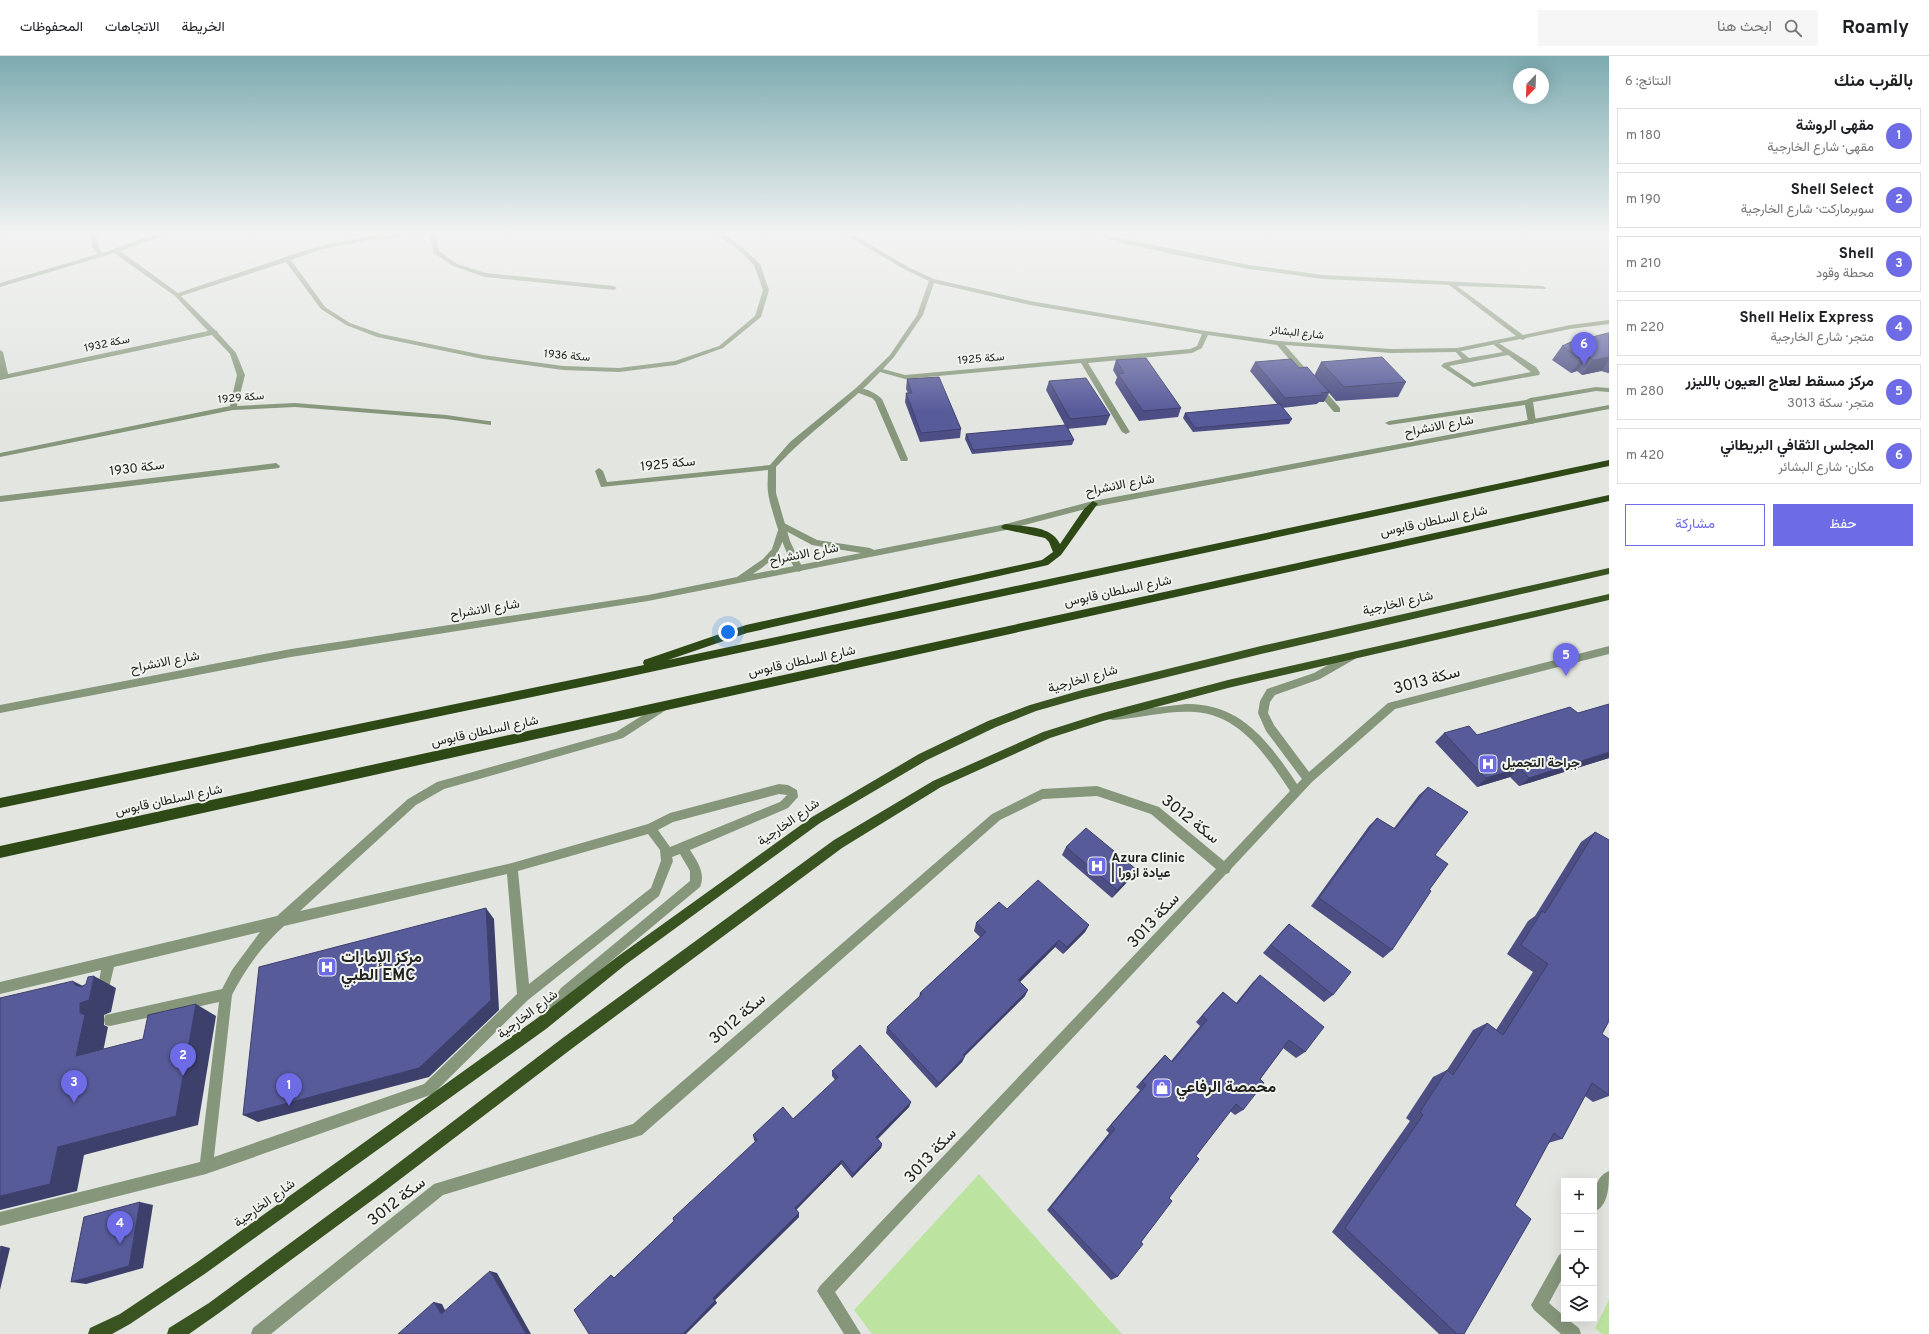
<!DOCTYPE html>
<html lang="ar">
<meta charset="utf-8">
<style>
:root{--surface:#fff;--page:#f6f6f6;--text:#202124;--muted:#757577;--line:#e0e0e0;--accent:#6d6be5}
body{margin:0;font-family:Overpass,Vazirmatn,sans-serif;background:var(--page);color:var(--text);direction:rtl}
.controls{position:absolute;right:12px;bottom:12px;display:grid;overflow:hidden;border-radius:0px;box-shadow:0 4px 16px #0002}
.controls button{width:36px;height:36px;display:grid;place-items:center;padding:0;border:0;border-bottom:1px solid var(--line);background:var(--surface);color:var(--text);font:20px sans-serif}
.compass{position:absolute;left:1513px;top:12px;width:36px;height:36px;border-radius:50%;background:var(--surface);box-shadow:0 4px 16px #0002;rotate:203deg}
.you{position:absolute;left:728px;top:576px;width:14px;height:14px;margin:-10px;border:3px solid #fff;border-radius:50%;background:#1a73e8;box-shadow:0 0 0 6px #1a73e833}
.badge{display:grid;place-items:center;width:26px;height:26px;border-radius:50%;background:var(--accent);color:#fff;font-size:13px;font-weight:700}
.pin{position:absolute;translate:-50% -33px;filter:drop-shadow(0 1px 2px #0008)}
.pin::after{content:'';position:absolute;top:21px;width:14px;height:12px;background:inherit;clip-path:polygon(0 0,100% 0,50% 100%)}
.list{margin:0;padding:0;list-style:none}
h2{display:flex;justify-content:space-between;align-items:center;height:52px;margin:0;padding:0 16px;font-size:17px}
h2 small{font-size:13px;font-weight:400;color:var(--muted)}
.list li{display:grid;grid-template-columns:26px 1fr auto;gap:12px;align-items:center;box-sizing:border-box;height:56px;margin:0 8px 8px;padding:0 8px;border:1px solid var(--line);border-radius:0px}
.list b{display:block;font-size:15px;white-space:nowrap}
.list p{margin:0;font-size:13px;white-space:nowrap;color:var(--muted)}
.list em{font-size:13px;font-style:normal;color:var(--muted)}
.actions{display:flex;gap:8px;padding:12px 16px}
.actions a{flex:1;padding:9px 0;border:1px solid var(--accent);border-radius:0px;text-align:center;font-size:14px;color:var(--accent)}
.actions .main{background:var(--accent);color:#fff}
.icon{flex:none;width:22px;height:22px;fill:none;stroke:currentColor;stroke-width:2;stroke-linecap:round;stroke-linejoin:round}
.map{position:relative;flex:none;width:1609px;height:1278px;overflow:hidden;direction:ltr}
header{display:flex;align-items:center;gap:24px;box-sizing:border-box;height:56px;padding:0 20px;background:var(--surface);border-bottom:1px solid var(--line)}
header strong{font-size:19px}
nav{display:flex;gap:22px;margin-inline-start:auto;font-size:14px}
.search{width:280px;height:36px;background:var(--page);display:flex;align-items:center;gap:10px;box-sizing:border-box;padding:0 14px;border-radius:0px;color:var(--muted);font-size:15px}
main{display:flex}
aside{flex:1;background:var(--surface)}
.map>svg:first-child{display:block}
.green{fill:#bde3a1}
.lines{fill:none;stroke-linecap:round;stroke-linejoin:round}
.service{fill:#85967a;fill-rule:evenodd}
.minor{fill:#85967a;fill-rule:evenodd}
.tertiary{fill:#85967a;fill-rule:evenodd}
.primary{fill:#395421;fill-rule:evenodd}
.trunk{fill:#2e4816;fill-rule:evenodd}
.wall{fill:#4c4e84}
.shaded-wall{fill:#3e406c}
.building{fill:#585b9a;stroke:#3e406c}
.labels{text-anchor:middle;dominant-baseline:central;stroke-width:4;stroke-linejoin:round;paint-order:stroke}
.far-street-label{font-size:11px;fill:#212220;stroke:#f0f3ee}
.street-label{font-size:13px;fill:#212220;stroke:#f0f3ee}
.poi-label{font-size:13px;font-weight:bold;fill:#212220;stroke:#f0f3ee;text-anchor:start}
.near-street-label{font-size:16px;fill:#212220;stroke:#f0f3ee}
.near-poi-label{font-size:16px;font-weight:bold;fill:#212220;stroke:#f0f3ee;text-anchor:start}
</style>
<header>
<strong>Roamly</strong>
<div class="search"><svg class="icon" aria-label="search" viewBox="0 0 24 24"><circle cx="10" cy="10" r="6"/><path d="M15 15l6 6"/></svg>ابحث هنا</div>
<nav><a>الخريطة</a><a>الاتجاهات</a><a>المحفوظات</a></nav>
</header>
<main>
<aside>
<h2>بالقرب منك<small>النتائج: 6</small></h2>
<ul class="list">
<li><span class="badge">1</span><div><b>مقهى الروشة</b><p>مقهى · شارع الخارجية</p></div><em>180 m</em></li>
<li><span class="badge">2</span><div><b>Shell Select</b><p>سوبرماركت · شارع الخارجية</p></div><em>190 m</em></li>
<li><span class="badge">3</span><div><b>Shell</b><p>محطة وقود</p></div><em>210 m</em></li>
<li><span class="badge">4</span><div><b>Shell Helix Express</b><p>متجر · شارع الخارجية</p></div><em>220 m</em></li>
<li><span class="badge">5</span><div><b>مركز مسقط لعلاج العيون بالليزر</b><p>متجر · سكة 3013</p></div><em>280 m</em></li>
<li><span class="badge">6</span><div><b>المجلس الثقافي البريطاني</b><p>مكان · شارع البشائر</p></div><em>420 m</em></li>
</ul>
<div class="actions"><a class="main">حفظ</a><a>مشاركة</a></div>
</aside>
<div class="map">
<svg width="1609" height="1278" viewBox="0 0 1609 1278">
<rect width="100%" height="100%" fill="#e3e5e1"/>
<!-- green -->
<path class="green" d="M979,1118L1122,1278H872L854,1254Z
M1609,1244V1278H1602L1595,1272Z"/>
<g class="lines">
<!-- service -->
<path class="service" d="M1493,286H1497L1536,311L1540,317L1539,319L1473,331L1441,310L1444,307L1462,303L1454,294L1457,292L1469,302L1503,296L1493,288ZM1508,299L1531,316L1474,327L1449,310Z
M1596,331L1609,332V336L1596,335L1533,346L1536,366L1532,368L1528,366L1525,349L1389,369L1385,367L1389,365L1526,344L1530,342Z
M856,332C865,331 876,337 882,343L908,403L907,405H901L900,403L875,345L872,342L856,336Z
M662,647L666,648L667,651L666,654L623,682L444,733L416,749L300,855L512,807L648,768L670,757L779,728L788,729L797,734L798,741L788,752L690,794C697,805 706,817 700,831L569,940L554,962L549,963L544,962L543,957L561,932L690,825V815L680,798L672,801L673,805L659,840L528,944L433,1038L206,1118L0,1170V1156L200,1106L219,946L110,970L105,969L104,964L105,959L110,958L222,933L232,914L260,876L114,911L107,940L103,942L99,940L97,936L101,914L0,938V926L277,860L408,743L437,726L616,676ZM779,738L787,739L780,746L670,791L658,774L673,766ZM648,778L660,794L661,805L651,832L529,928L518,815ZM507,818L517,938L424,1028L214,1101L232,939C245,913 262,890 284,870Z"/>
<!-- minor -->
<path class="minor" d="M0,176H13L0,180Z
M90,176H96L98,191L103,197L162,176H172L120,195L178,237L283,202L284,201L321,190L368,180L418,176H449L436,179L439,195L457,208L486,217L614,230L617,232L614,234L485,221L453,210L434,197L430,179L368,184L322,193L291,204L325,251L350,267L381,278L483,299L563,310L619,312L675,305L719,290L755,260L763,234L754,209L738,193L712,176H720L742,191L760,208L769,234L761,261L723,292L676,309L619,316L563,314L483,303L377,281L346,269L321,253L286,206L181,240L215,274L217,275L218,277L236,297L245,319L237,350L295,347L446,359L488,365H491V369L446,363L295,351L233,354L0,401V397L230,350L237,319L230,298L212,279L0,324V294L3,296L8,318L208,275L175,240L114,197L0,231V227L98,198L92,191Z
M841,176H849L908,211L934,223L1030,245L1206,275L1279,285L1391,293L1457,292L1516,280L1449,229L1323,223L1249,213L1176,199L1077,176H1090L1249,209L1323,219L1543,230L1546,232L1545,233L1457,230L1523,279L1570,269L1609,264V268L1570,273L1526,282L1523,284L1520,283L1457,296L1391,297L1285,289L1340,352V356H1334L1277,289L1208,279L1202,292L1192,297L1088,307L1130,376L1126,378L1122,376L1081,307L905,323L880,316C847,351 808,376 776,411V437L790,485L803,513L799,516C789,513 769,448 768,436C767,429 768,421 768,414L601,431L595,415L599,412L603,415L607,426L770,409L790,386L856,332L890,299L917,259L929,225L904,213ZM934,227L1030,249L1202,278L1197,290L1190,293L905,319L883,313L894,301L923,259Z
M1600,176H1609V179L1601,177Z
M276,407L280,410L279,412L0,446V440Z
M1609,590V598L1395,653L1312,726L1231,813L1229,817L1226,818L835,1236L861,1278H844L820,1240L817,1235L820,1230L1216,813L1151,758L1097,740L1043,743L1000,764L642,1079L443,1139L271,1278H251L253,1272L434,1128L633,1068L992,758L1042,733L1097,730L1159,751L1224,805L1290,735C1267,701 1241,659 1195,656C1168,654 1140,662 1113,664L1109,663L1108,660L1109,657L1186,648C1241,647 1269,686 1297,728L1302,723L1266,675L1258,657L1260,645L1267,633L1314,617L1349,597H1355L1357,600L1355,603L1320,623L1275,639L1270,646L1268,657L1274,669L1309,716L1388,647Z
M1609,1115C1609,1129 1609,1150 1594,1156C1594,1142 1593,1121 1609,1115Z
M1564,1196V1219L1549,1247L1564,1260V1263H1567L1579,1272L1581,1278H1561L1534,1254L1531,1249L1559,1199Z"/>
<!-- tertiary -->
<path class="tertiary" d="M1609,349V353L1093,451L1006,474L648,545L291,601L0,657V649L291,593L648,539L737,521L763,503L772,493L779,471L778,469L782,466L817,484L870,492L874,494L1006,468L1093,445ZM786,475L812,489L861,497L753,518C775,503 778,500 786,475Z"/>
<!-- primary -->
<path class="primary" d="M1609,512V518L1261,598L1082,642L1036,655L996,671L927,704L820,767L625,909L546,973L206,1217L130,1268L112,1278H88L90,1272L120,1258L196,1207L536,963L617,901L812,761L919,698L988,665L1030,649L1082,634L1261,590Z
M1609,538V544L1228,632L1103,665L1050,682L941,731L842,792L574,991L386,1134L219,1257L189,1278H167L169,1272L209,1247L376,1124L564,981L834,784L933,725L1043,676L1103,657L1228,624Z"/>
<!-- trunk -->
<path class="trunk" d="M1609,404V410L604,626L0,752V742L644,609L643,607L644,604L746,569L1042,504L1053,496L1049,486L1045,482L1003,473L1001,471L1003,469L1006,468C1024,471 1051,469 1060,488L1084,453L1093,445L1098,448L1096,450L1061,499L1048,509L747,577L668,604Z
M1609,439V445L0,802V790Z"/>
</g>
<!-- wall -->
<path class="wall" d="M1609,277V317H1608L1601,315L1582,319L1577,315L1571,317L1552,304L1562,290L1588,282Z
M1116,304L1181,352L1178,361L1139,365L1115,327L1117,321L1113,314Z
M1255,306L1299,312L1314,320L1321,306L1406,326L1398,341L1336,345L1329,337L1324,346H1319L1317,348L1282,352L1292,363L1289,368L1193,376L1183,362L1185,357L1278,349L1250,315Z
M907,323L961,373L960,382L920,386L905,346L906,337H908L906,333Z
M1049,325L1110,359L1106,369L1067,373L1046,334Z
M966,378L1074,384L1072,389L972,398L965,383Z
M1444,677L1477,679L1609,702L1519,730L1510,721L1477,731L1435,686Z
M1428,731L1435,799L1429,834L1392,894L1383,902L1311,850L1369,770L1377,762L1394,772L1419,739Z
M1595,776L1602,978L1609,983V1040L1593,1046L1585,1040L1562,1083L1548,1087L1515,1149L1464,1278H1439L1332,1176L1410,1065L1406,1062L1433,1021L1447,1014L1473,974L1487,967L1496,974L1533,916L1507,898L1528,865L1535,860L1581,786Z
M1066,791L1137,814L1132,821L1112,842L1062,799Z
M1007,853L1089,869L1085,876L1063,898L1055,891L1020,926L1025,940L965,1000L962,1006L936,1032L886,977L887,971L919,941L920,937L980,881L974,875L976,867Z
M1289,868L1333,939L1324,946L1263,897L1282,875Z
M1260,919L1305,996L1296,1002L1283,992L1260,1023L1243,1054L1235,1059L1230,1055L1196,1100L1141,1186L1117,1221L1111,1224L1047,1154L1109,1077L1106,1074L1140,1034L1136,1031L1159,1005L1165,999L1171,1005L1200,970L1196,966L1216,943L1223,936L1236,947L1253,926Z
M832,1015L911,1046L909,1051L878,1083L882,1088L881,1092L852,1122L841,1108L796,1154L799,1161L715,1244L717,1247L615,1221L674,1165L755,1086L754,1084L753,1079L793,1063L835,1024L832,1020Z"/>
<!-- shaded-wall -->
<path class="shaded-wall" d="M1588,301L1577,315L1571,317L1582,303Z
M1609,301V304L1601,315L1582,319L1593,304Z
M1609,696V702L1519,730L1529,722Z
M1520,712L1510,721L1477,731L1486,722Z
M1137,814L1132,821L1112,842L1117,834Z
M486,852L494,863L499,954L429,1021L258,1066L243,1059Z
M1089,869L1085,876L1063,898L1067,891Z
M1059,884L1055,891L1015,931L1018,924Z
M94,920L116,932L111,956L104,959V969L108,971L100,1011L76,1000L75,929L73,925L91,934Z
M1028,934L1025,940L960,1004L963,999Z
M196,948L216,960L198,1069L84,1099L77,1135L0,1154V1140Z
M965,1000L962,1006L936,1032L939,1027Z
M911,1046L909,1051L875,1085L876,1081Z
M882,1088L881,1092L852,1122L853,1118Z
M842,1104L841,1108L795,1155V1152Z
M140,1146L153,1149L143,1212L86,1228L71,1226Z
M799,1157V1161L715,1244L717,1247L686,1278H683L713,1242Z
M2,1190L10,1192L0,1234V1199Z
M490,1215L497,1217L531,1278H526Z
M434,1246L442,1248L448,1260L441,1258Z"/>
<!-- building -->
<path class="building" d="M1608,277H1609V301L1593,304L1588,301L1582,303L1562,290L1582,281L1588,282Z
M1382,301L1406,326L1344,331L1321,306Z
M1146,302L1181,352L1143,355L1118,318L1124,317L1116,304Z
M1291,303L1299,312L1307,311L1329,336L1321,337L1323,339L1285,342L1255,306Z
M939,321L961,373L921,377L906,337H912L907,323Z
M1086,322L1110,359L1070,363L1049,325Z
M1280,348L1292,363L1195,372L1185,357Z
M1066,369L1074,384L973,394L966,378Z
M1609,648V696L1529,722L1520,712L1486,722L1444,677L1469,670L1477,679L1570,651L1578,657Z
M1428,731L1468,756L1435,799L1448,808L1429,834L1431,835L1392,894L1319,842L1377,762L1395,773Z
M1086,772L1137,814L1117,834L1066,791Z
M1595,776L1609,784V965L1602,978L1609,983V1039L1592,1027L1562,1083L1554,1077L1515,1149L1531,1163L1464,1278H1457L1345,1172L1423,1059L1420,1056L1447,1014L1453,1019L1487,967L1503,979L1548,908L1521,889L1542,855L1545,857Z
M1038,824L1089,869L1067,891L1059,884L1018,924L1028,934L963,999L965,1000L939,1027L887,971L922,938L920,937L986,876L976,867L999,846L1007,853Z
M486,852L491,944L419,1012L243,1059L259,911Z
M1289,868L1351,916L1333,939L1271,889Z
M1260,919L1324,971L1305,996L1289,984L1260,1023L1264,1027L1243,1054L1236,1048L1196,1100L1199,1103L1169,1142L1172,1145L1141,1186L1143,1188L1117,1221L1051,1151L1115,1073L1111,1069L1146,1029L1142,1026L1165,999L1172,1006L1207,964L1202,960L1223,936L1237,948Z
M94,920L89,944L80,947V957L85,959L76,1000L143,983L148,959L196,948L176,1060L58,1091L50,1128L0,1140V942L73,925L75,929L81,931L86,928L88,921Z
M860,989L911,1046L876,1081L882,1088L853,1118L842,1104L795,1152L799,1157L713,1242L715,1245L683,1278H589L574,1254L611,1219L614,1222L674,1165L673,1162L757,1084L753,1079L783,1051L793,1063L838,1021L832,1015Z
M140,1146L129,1210L71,1226L84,1161Z
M2,1190L0,1199V1191Z
M490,1215L526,1278H398L434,1246L441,1258Z"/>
<!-- sky -->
<linearGradient id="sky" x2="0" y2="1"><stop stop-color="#7cabb0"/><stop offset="0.5" stop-color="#f2f3f2"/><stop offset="1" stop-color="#f2f3f2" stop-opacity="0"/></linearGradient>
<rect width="1609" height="355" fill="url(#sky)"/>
<!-- icons -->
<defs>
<g id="hospital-square" transform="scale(1)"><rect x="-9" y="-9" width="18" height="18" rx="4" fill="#6d6be5" stroke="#f0f3ee"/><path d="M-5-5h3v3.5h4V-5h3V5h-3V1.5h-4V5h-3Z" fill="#fff"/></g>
<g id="shop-square" transform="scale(1)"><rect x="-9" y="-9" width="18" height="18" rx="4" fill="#6d6be5" stroke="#f0f3ee"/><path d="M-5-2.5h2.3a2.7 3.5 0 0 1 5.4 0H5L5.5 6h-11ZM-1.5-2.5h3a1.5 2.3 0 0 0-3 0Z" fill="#fff"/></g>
</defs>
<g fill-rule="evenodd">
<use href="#hospital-square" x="1488" y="708"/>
<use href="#hospital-square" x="1097" y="810"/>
<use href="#hospital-square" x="327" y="911"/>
<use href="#shop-square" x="1162" y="1032"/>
</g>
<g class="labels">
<!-- far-street labels -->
<g class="far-street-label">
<text transform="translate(1297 277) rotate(6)">شارع البشائر</text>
<text transform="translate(107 288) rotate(-12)">سكة 1932</text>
<text transform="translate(567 300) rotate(5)">سكة 1936</text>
<text transform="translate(981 303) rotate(-5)">سكة 1925</text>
<text transform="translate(241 342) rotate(-5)">سكة 1929</text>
</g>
<!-- street labels -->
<g class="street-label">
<text transform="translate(1439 371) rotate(-11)">شارع الانشراح</text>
<text transform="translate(668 409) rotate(-6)">سكة 1925</text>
<text transform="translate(137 413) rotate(-7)">سكة 1930</text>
<text transform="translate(1120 430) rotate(-11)">شارع الانشراح</text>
<text transform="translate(1434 466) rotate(-12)">شارع السلطان قابوس</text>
<text transform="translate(804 499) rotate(-11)">شارع الانشراح</text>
<text transform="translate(1118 536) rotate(-12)">شارع السلطان قابوس</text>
<text transform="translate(1398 548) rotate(-13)">شارع الخارجية</text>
<text transform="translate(485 554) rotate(-9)">شارع الانشراح</text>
<text transform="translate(802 606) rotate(-12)">شارع السلطان قابوس</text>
<text transform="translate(165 607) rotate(-11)">شارع الانشراح</text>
<text transform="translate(1083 624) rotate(-16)">شارع الخارجية</text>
<text transform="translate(485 676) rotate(-12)">شارع السلطان قابوس</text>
<text transform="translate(169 745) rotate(-12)">شارع السلطان قابوس</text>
<text transform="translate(789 767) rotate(-35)">شارع الخارجية</text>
<text transform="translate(528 959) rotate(-37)">شارع الخارجية</text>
<text transform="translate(265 1148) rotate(-36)">شارع الخارجية</text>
</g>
<!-- poi labels -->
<g class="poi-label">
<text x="1502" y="708">جراحة التجميل</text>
<text x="1111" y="803">Azura Clinic<tspan x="1111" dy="15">| عيادة ازورا</tspan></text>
</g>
<!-- near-street labels -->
<g class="near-street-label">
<text transform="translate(1427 625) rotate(-15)">سكة 3013</text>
<text transform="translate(1190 764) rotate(38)">سكة 3012</text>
<text transform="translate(1154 865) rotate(-47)">سكة 3013</text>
<text transform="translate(738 963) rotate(-41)">سكة 3012</text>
<text transform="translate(931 1100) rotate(-47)">سكة 3013</text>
<text transform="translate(397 1146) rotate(-38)">سكة 3012</text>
</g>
<!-- near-poi labels -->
<g class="near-poi-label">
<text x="341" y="902">مركز الإمارات<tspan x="341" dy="18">الطبي EMC</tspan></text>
<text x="1176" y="1032">محمصة الرفاعي</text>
</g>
</g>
</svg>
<div class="controls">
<button>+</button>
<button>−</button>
<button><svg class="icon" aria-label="locate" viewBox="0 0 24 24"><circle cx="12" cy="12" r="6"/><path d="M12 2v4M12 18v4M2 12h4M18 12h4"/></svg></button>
<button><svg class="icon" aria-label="layers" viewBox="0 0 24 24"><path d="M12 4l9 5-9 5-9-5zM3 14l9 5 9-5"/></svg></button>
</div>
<svg class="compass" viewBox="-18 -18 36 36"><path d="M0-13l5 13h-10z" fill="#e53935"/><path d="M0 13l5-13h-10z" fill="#757577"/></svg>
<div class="you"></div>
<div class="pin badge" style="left:289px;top:1050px">1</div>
<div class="pin badge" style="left:183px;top:1020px">2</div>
<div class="pin badge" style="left:74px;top:1047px">3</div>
<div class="pin badge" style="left:120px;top:1188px">4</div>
<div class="pin badge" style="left:1566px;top:620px">5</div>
<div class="pin badge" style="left:1584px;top:309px">6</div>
</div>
</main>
